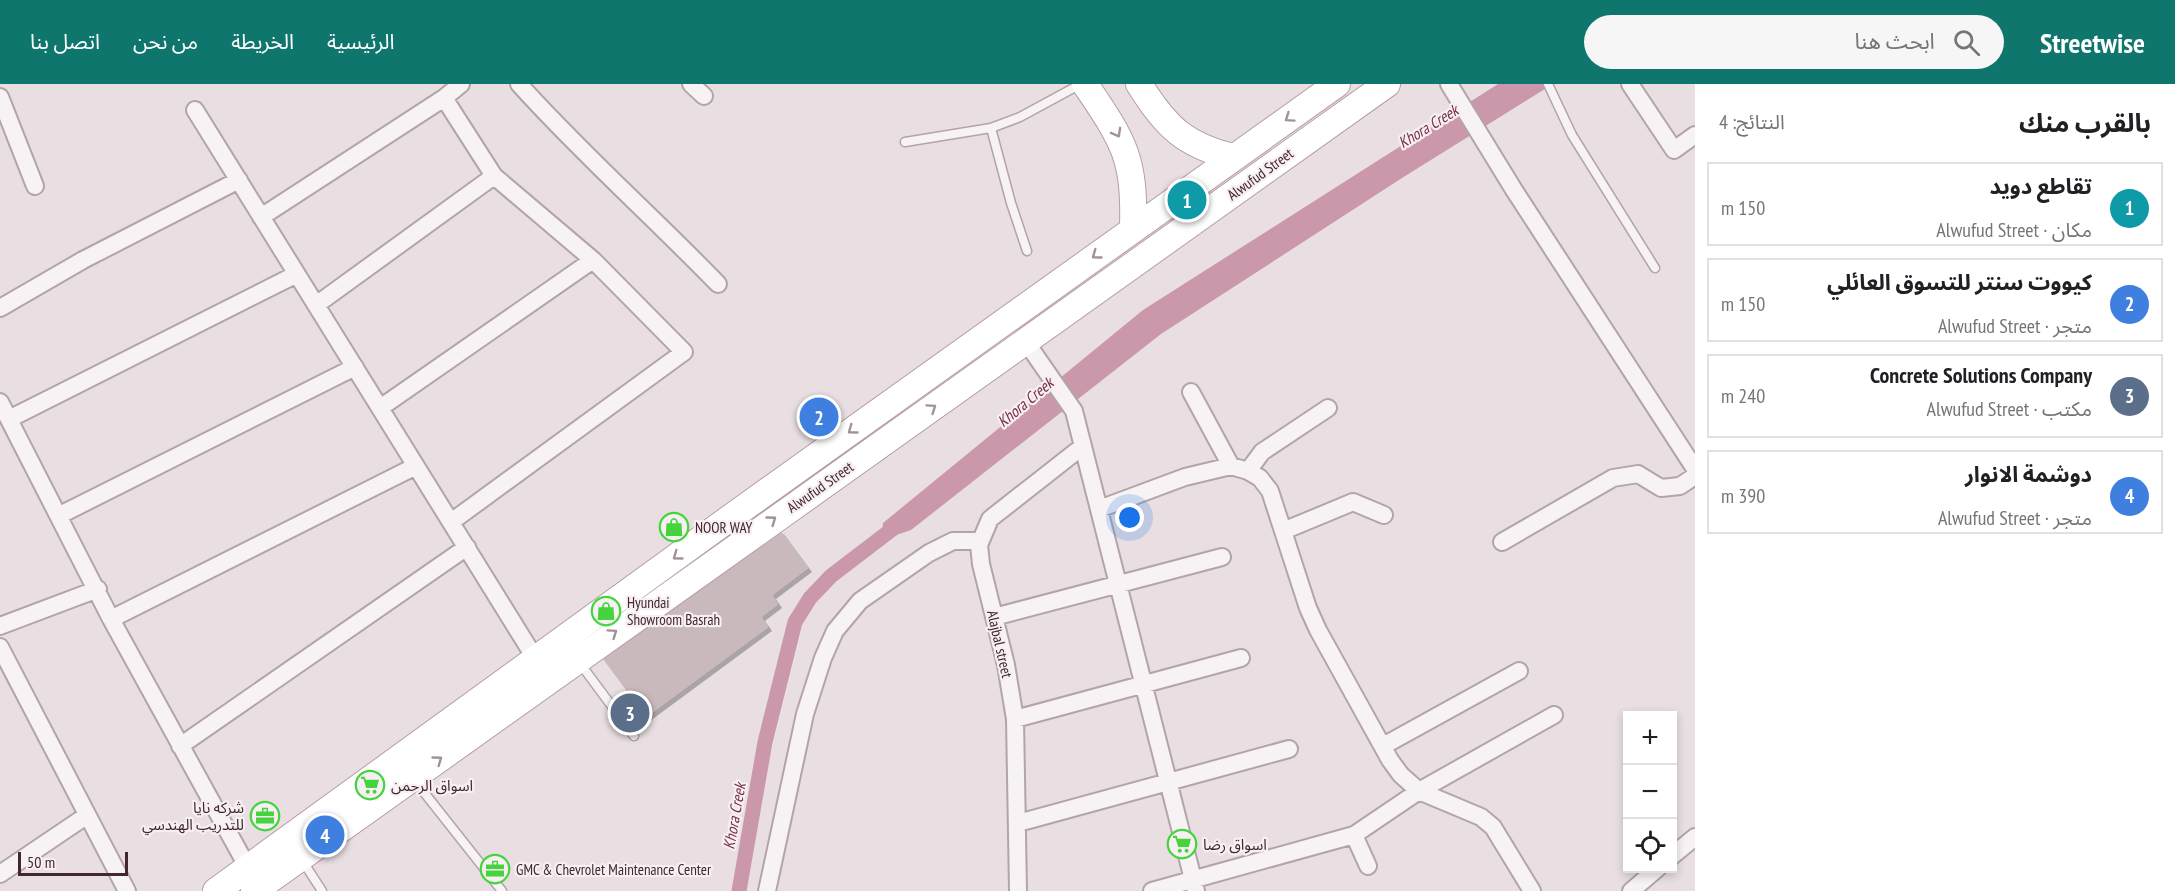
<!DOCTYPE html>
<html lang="ar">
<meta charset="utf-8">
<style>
:root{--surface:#fff;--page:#f6f6f6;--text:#202124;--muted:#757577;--line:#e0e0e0;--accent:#0f766e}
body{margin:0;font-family:"PT Sans Narrow","Noto Sans Arabic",sans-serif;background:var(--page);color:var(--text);direction:rtl}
.controls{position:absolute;right:18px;bottom:18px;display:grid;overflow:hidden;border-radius:0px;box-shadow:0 3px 9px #0003}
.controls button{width:54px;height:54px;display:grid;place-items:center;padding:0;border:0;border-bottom:2px solid var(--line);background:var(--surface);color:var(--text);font:30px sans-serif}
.scale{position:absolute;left:18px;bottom:15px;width:110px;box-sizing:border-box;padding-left:6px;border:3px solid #41272e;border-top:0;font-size:16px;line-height:21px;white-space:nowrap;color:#41272e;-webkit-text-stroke:4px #f7eff1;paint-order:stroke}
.you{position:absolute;left:1130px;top:434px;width:21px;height:21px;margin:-15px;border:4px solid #fff;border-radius:50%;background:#1a73e8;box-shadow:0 0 0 9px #1a73e833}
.badge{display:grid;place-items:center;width:39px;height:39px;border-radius:50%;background:var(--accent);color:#fff;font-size:20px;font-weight:700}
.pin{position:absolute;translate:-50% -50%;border:3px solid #fff;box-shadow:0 2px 6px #0006}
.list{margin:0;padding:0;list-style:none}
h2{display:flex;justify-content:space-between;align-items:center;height:78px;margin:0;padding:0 24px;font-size:26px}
h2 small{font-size:20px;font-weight:400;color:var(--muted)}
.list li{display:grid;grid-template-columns:39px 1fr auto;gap:18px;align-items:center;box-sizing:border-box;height:84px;margin:0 12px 12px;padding:0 12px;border:2px solid var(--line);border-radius:0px}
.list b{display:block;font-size:22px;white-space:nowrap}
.list p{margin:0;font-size:20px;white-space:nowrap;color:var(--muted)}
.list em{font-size:20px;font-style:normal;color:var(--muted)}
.icon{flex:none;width:33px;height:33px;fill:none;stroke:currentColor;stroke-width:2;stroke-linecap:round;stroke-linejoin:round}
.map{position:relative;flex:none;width:1695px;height:807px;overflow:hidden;direction:ltr}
header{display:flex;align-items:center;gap:36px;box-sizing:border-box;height:84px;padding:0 30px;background:var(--accent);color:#fff}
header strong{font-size:28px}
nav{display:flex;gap:33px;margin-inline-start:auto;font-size:21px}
.search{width:420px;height:54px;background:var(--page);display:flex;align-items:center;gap:15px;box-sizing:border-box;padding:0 21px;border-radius:33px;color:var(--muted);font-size:22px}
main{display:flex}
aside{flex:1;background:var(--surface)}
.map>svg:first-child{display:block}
.water{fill:#cb98ab}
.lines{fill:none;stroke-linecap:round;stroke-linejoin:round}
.canal{stroke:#cb98ab;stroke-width:15}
.building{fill:#c9b9bd;filter:url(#shadow)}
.lane-casing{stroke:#b3a4a8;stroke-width:11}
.street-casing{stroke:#b3a4a8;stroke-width:20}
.primary-casing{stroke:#b69ea5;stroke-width:28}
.lane{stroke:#f7f2f3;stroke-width:8}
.street{stroke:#f7f2f3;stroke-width:16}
.primary{stroke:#fff;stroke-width:26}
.oneway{stroke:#a09396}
.labels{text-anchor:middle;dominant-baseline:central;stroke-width:4.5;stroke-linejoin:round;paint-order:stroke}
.street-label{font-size:15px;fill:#41272e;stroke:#f7eff1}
.poi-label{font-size:15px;fill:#41272e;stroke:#f7eff1;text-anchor:start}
.water-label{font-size:16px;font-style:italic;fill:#772f48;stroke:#f7eff1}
</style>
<header>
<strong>Streetwise</strong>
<div class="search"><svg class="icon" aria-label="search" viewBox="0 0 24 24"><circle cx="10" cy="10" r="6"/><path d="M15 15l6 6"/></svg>ابحث هنا</div>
<nav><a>الرئيسية</a><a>الخريطة</a><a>من نحن</a><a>اتصل بنا</a></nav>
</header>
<main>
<aside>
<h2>بالقرب منك<small>النتائج: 4</small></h2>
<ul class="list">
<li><span class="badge" style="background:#0f9aa8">1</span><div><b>تقاطع دويد</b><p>مكان · Alwufud Street</p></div><em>150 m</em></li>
<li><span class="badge" style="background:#3f7fe0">2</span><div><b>كيووت سنتر للتسوق العائلي</b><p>متجر · Alwufud Street</p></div><em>150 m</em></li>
<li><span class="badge" style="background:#5c6f8a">3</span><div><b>Concrete Solutions Company</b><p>مكتب · Alwufud Street</p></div><em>240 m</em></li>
<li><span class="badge" style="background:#3f7fe0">4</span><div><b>دوشمة الانوار</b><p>متجر · Alwufud Street</p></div><em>390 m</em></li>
</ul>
</aside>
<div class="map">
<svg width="1695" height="807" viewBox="0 0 1695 807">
<defs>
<filter id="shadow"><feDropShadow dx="4" dy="4" stdDeviation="0" flood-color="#0004"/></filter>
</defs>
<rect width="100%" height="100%" fill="#e9dfe2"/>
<!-- water -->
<path class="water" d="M1498,0H1553L1402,94L1161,250L911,446L896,451H882L883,439L1143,226Z"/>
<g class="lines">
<!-- canal -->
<path class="canal" d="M739,807L765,658L795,538L810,514L831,492L899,440"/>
</g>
<!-- building -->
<path class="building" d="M780,446L808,484L772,511L778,520L761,533L768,543L646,633L603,575Z"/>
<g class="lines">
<!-- lane casing -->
<g class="lane-casing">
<path id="lane" d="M1548,0L1572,51L1655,184
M991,44L1011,119L1027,167
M905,58L991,44L1020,33L1081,0
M579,578L634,652
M415,697L502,807
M302,776L322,807"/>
</g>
<!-- street casing -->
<g class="street-casing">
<path id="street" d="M519,0C582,70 652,132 718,200
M691,0L704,12
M1449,0L1514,106L1695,385
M1630,0L1674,66L1695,51
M0,13L35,102
M444,14L494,92L593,176L684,268L451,438
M195,26L535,574
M261,133L444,14L461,0
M316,221L494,92
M0,224L83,176L239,96
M1026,258L1074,327L1196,807
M1191,308L1231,382
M0,318L111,535L248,784
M380,324L593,176
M9,335L297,190
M1248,387L1262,368L1328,324
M1099,425L1185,393L1231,382L1248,387L1260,394L1270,407L1308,524L1318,546L1390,676L1401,691L1419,707L1481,733L1493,743L1532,807
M60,431L355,283
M1283,447L1353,418L1384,431
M1502,458L1613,394L1638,390L1661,404L1680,402L1695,392
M994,533L1222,473
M111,535L416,382
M0,542L98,505
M0,563L127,807
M1015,635L1241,574
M180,662L467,463
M1383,662L1519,587
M1018,739L1289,665
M1354,751L1368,782
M1672,772L1695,753
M0,790L86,732
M767,807L805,630L823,574L835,547L860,517L929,469L953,457H980
M1018,807L1015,635L1006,581L981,480L979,461L990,435L1083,362
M1152,807L1354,751L1419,707L1554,631
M1631,807L1658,784"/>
</g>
<!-- primary casing -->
<g class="primary-casing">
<path id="primary" d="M1085,0C1124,58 1135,73 1133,144
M1139,0C1165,42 1184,61 1233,73
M216,807L734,431L1337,0
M254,807L1387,0"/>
</g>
<!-- lane -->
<use href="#lane" class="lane"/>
<!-- street -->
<use href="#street" class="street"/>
<!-- primary -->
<use href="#primary" class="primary"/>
</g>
<!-- one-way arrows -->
<defs><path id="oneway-chevron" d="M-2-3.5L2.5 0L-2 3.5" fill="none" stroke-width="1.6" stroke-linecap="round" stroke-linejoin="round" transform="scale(1.5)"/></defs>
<g class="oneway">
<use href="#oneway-chevron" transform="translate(1289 34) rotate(145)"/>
<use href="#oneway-chevron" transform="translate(1117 49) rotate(61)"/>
<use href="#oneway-chevron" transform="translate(1096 171) rotate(144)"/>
<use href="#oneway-chevron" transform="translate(932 324) rotate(-35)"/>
<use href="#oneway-chevron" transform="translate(852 346) rotate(144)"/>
<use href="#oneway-chevron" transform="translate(772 436) rotate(-36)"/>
<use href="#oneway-chevron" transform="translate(677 472) rotate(144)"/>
<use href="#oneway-chevron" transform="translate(613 549) rotate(-35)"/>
<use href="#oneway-chevron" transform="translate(438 676) rotate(-36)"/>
</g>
<!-- icons -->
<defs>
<g id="shop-ring" transform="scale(1.5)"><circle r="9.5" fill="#f7eff1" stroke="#44d53e" stroke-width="1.5"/><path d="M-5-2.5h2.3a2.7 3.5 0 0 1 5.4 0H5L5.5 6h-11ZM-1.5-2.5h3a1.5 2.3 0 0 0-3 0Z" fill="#44d53e"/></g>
<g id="supermarket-ring" transform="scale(1.5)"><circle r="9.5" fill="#f7eff1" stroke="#44d53e" stroke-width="1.5"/><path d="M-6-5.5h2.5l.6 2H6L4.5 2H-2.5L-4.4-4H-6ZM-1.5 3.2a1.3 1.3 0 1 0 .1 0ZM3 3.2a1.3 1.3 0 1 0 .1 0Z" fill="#44d53e"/></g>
<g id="office-ring" transform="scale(1.5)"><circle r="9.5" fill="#f7eff1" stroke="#44d53e" stroke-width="1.5"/><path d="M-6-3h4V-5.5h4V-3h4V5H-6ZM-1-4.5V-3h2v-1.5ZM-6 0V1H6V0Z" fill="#44d53e"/></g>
</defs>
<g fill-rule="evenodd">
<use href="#shop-ring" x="674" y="443"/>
<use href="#shop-ring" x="606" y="527"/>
<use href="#supermarket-ring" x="370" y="701"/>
<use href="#office-ring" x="265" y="732"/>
<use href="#supermarket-ring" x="1182" y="760"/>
<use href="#office-ring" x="495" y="785"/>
</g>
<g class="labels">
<!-- street labels -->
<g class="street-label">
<text transform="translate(1260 90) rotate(-36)">Alwufud Street</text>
<text transform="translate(820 403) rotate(-35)">Alwufud Street</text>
<text transform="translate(1000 560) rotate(77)">Alajbal street</text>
</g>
<!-- poi labels -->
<g class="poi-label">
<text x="695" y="443">NOOR WAY</text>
<text x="627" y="518">Hyundai<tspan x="627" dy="17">Showroom Basrah</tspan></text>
<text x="391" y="701">اسواق الرحمن</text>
<text x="244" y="723" text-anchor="end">شركه نايا<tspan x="244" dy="17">للتدريب الهندسي</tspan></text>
<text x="1203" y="760">اسواق رضا</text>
<text x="516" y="785">GMC &amp; Chevrolet Maintenance Center</text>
</g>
<!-- water labels -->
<g class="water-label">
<text transform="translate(1428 42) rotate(-32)">Khora Creek</text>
<text transform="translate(1025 318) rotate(-40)">Khora Creek</text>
<text transform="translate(734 732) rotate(-80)">Khora Creek</text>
</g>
</g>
</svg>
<div class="controls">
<button>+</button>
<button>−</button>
<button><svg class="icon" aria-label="locate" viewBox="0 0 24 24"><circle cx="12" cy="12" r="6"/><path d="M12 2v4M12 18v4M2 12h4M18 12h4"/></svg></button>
</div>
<div class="scale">50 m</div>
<div class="you"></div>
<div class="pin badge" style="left:1187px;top:116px;background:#0f9aa8">1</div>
<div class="pin badge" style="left:819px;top:333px;background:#3f7fe0">2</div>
<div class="pin badge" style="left:630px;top:629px;background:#5c6f8a">3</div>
<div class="pin badge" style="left:325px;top:751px;background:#3f7fe0">4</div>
</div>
</main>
